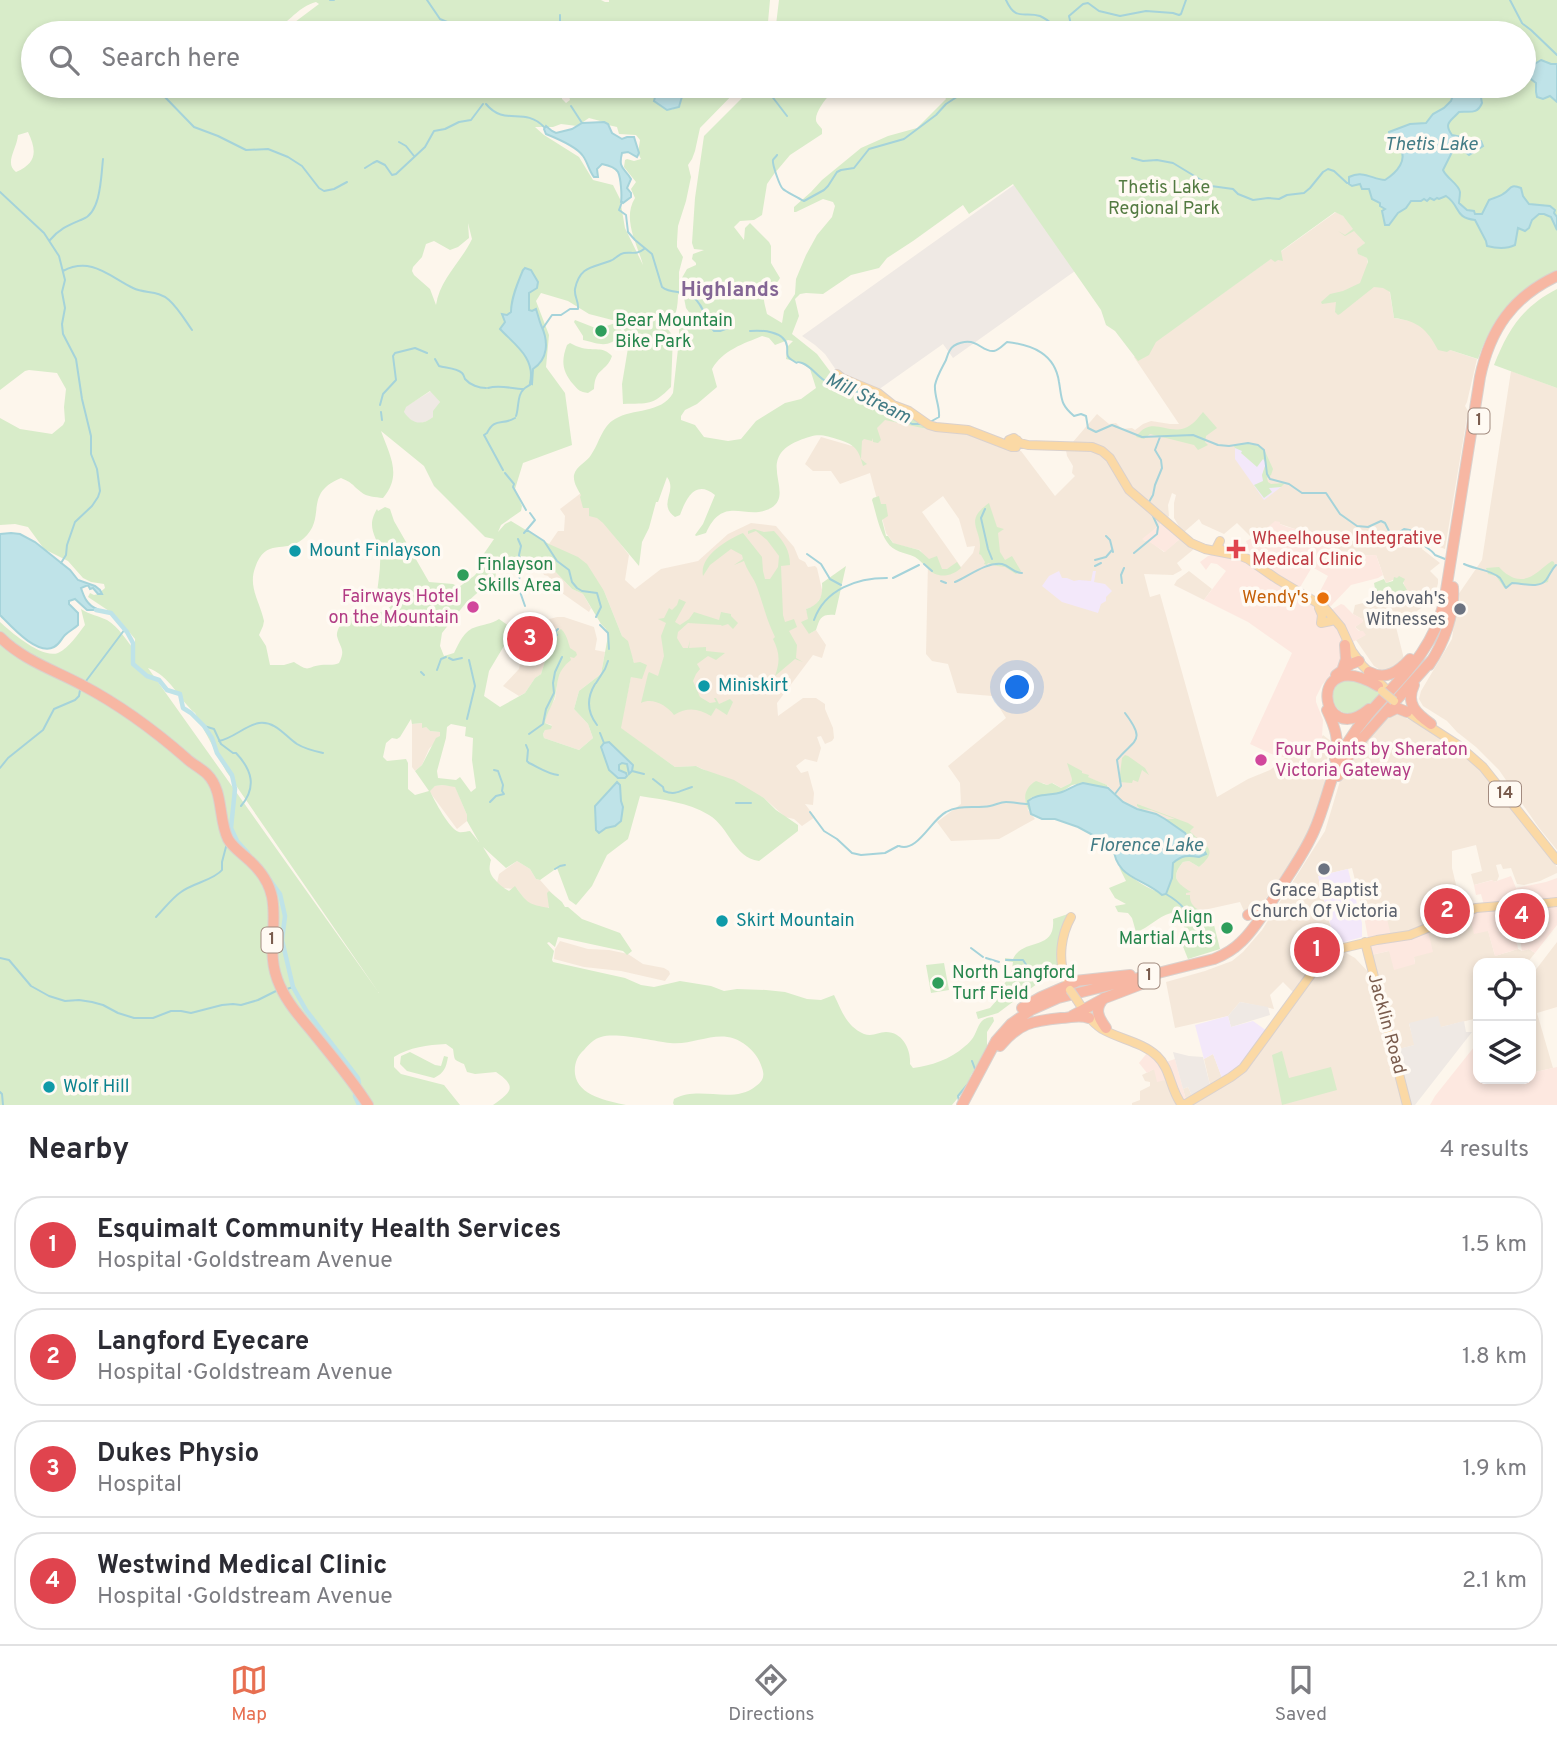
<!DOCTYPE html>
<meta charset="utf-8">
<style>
:root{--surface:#fff;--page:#f2f2f3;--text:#2b2b33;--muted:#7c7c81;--line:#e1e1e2;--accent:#e76f51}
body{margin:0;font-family:Overpass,sans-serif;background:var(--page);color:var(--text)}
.controls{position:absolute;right:21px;bottom:21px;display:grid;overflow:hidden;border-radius:14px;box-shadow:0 4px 10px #0003}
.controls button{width:63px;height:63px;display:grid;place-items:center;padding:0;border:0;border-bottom:2px solid var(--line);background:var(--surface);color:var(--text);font:35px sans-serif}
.you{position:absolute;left:1018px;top:688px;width:24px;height:24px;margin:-18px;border:5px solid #fff;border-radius:50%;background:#1a73e8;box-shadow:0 0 0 10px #1a73e833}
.badge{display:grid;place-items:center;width:46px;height:46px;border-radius:50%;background:var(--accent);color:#fff;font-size:23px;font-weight:700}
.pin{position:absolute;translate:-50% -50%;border:4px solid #fff;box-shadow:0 2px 7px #0006}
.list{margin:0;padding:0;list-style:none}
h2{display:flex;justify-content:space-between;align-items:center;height:91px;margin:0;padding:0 28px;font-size:30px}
h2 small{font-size:23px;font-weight:400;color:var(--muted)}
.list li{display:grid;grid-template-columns:46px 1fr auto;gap:21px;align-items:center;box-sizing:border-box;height:98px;margin:0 14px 14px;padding:0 14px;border:2px solid var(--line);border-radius:28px}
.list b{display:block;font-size:26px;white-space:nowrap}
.list p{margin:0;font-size:23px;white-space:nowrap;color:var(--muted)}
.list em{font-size:23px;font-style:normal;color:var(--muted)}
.icon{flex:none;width:38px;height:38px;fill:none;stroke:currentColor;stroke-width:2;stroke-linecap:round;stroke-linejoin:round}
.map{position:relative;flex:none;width:1557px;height:1105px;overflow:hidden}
.search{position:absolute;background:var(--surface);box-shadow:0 4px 10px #0003;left:21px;right:21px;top:21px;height:77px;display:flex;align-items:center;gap:18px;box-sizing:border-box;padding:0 24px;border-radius:38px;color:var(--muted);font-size:26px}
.sheet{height:539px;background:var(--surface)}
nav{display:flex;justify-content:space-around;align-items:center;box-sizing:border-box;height:98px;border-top:2px solid var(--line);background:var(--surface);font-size:19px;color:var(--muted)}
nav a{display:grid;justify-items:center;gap:4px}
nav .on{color:var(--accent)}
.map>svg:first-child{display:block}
.residential{fill:#f5e8da;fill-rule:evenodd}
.commercial{fill:#fde8e0}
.industrial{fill:#efe9e4}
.education{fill:#f3e8fa}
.green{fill:#d8ecc9;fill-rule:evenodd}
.water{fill:#bfe3e8;stroke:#a5d3da;stroke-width:2}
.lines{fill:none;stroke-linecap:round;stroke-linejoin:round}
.stream{stroke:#a5d3da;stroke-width:2}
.river{stroke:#bfe3e8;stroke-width:4.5}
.major-casing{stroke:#dad1cd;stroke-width:10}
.highway-casing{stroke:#dad1cd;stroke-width:12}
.major{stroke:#fbd9a5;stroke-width:8}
.highway{stroke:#f7b7a3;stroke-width:10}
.major-bridge-casing{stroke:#dad1cd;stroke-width:10;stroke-linecap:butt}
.major-bridge{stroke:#fbd9a5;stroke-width:8}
.leisure-dot{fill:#2e9e5b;stroke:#fffaf3;stroke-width:2.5}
.health-dot{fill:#e0444e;stroke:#fffaf3;stroke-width:2.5}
.culture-dot{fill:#0f9aa8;stroke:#fffaf3;stroke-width:2.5}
.food-dot{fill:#e8710a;stroke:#fffaf3;stroke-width:2.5}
.hotel-dot{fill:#d1479c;stroke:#fffaf3;stroke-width:2.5}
.worship-dot{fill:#6b7280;stroke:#fffaf3;stroke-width:2.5}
.labels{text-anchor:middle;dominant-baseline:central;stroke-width:7;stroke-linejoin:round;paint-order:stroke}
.shield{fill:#fffaf3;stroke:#a28b7f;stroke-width:2}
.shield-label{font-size:16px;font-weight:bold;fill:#7a5c4d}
.park-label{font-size:18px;fill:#537a41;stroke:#fffaf3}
.leisure-label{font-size:18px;fill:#27864d;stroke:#fffaf3;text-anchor:start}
.health-label{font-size:18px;fill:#be3a42;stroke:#fffaf3;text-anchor:start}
.culture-label{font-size:18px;fill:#0d838f;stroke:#fffaf3;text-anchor:start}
.hotel-label{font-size:18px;fill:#b23c85;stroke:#fffaf3;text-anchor:end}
.food-label{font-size:18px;fill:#c56008;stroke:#fffaf3;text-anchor:end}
.worship-label{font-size:18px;fill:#5b616d;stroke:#fffaf3;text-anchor:end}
.street-label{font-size:18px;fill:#7a5c4d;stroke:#fffaf3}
.water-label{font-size:19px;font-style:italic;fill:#437c86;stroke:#fffaf3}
.quarter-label{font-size:21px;font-weight:bold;fill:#846695;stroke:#fffaf3}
</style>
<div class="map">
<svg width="1557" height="1105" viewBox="0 0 1557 1105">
<rect width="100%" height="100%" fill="#fdf6ec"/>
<!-- residential -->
<path class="residential" d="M1336,212L1343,216L1365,243L1358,249L1359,254L1367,258L1368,266L1388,282L1394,318L1416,322L1450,350L1477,359L1467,402L1465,406L1468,411L1445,549L1429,543L1425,539L1422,549L1440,563L1430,571L1438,579V583L1433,605H1425L1417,611L1413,618L1394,619L1404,659L1390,669L1380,670L1374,666L1356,640L1365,635L1355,627L1363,621L1362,619L1353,614L1355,605L1388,597L1405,587L1402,578H1397L1386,583L1376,555L1349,556L1316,536L1280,524L1253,539L1237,523L1224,534L1202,524L1199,519L1183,533L1174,518V503L1176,495L1172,493L1168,505L1169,516L1143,540L1151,542L1164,552L1181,538L1194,549L1177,563L1182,570L1173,575L1144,574L1150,597L1160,594L1217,797L1248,779L1270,770L1285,758L1289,757L1320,740L1323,735L1332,742L1322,776H1327L1315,817L1306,841L1262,904L1244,911L1240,902L1195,912L1177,881L1176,875L1178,869L1183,862L1189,861L1199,867L1209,852L1204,842L1195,838L1191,832L1175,820L1165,819L1156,814L1137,809L1123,802L1107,785L1087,777L1072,779L1071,783L1061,788L1053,783L1047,785L1043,783L1028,789L1025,799L1028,810L1035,819L999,839L951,841L937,822L961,804L960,783L948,766L1006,718L992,696L957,693L948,664L932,661L926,654L928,562L920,550L894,544L886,533L870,473L840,484L831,471H813L805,464L821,437L852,446L888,417L926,429L961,432L990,442L997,446L1021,451L1055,496L1075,476L1072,473L1073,466L1067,456L1066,450L1097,414L1109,424L1116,423L1122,429L1132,428L1135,430L1143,424L1151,421L1170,424H1179L1134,357ZM943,496L959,519L967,547L975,546L973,553L961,567L922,512Z
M1511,371L1557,388V850L1539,828L1499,770L1476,747L1457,732L1447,721L1423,706L1419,699L1421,691L1452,639L1458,595L1482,560Z
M581,493L629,555L625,580L635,589L661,569L698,561L728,534L751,523L776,526L794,547L799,559L805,562L808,567L815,566L817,568L823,594L815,606L806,609L809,619V634L816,630L826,645L822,658L813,655L777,703L778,716L803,698H816L825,704V709L833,728L834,738L832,741L825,744L821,736L817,737L821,748L817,762L805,759L796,766L801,773L808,771L814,793L813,805L805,804L815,817L802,826L794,819L785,817L764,798L696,766L675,767L620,728L634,663L629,648L622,636L604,591L549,544L558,531H564L565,516L560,509Z
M545,564L549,565L572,589L583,594L591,608L589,612L562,593L548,576L544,575L542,570Z
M1189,571L1212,589L1204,600L1174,585L1177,580Z
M557,617H564L594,627L597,639L595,650L605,652L601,674L579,691L574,709L588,724L593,738L579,750L544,738L543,734L545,730L552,725L545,723L547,712L555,699L558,678L562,668L567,663L553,635L541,674L535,678L525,693L519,696L503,686L519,669L525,641L532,628L542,621Z
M1393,713L1398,714L1428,729L1452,744L1484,771L1517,816L1539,840L1557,867V873L1540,881L1524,885L1517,884L1511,868L1503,869L1501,864L1496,865L1499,876L1497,881L1493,882L1492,880L1474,885L1471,874L1482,871L1476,845L1452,851V868L1458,893L1448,895L1449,900L1425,909L1430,926L1410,934L1391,936L1374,914L1364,916L1352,868L1318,876L1333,937L1308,944L1313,967L1294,993L1283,982L1270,995L1274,1009L1240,1002L1228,1016L1175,1028L1166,982L1205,971L1232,961L1243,952L1262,930L1325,831L1340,781L1354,755L1385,717Z
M422,723L430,731L441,732L440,737L429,749L422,765L415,771L412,767V724Z
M443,785L455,786L467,815V821L457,829L429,791L435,786Z
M517,861L530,869L536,879L540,880L557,899L548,908L536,907L527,902L517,889L502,888L497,883L499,874Z
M1469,914L1488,930L1495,956L1518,949L1522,951L1529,949L1535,953L1527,963H1478V1018L1441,1027L1409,1024L1415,1045L1395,1050L1371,955L1389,951L1415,963L1414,957L1428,931Z
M560,941L588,949L609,950L628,954L643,964L664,968L669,971L670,974L665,981L621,971L584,967L554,959L555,949Z
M1557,942V1007L1537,1013L1553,1068L1531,1073V976Z
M1341,950L1355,958L1372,976L1404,1105H1179L1186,1100L1183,1089L1188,1087L1192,1096L1210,1085L1204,1059L1213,1054L1224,1083L1328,959Z
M1154,1069L1170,1086L1178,1105H1132V1103L1140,1100V1091L1150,1086V1082L1145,1081L1142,1075Z"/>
<!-- commercial -->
<path class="commercial" d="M1275,521L1280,522V524L1287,527L1304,531L1316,536L1349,556L1376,555L1383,575L1378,578L1351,585L1331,606L1324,604L1316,599L1328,576L1312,567L1299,589L1277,576L1251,556L1246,541L1252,538L1254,539Z
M1162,523L1181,538L1165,552L1151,543L1142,539Z
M1214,554L1234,560L1236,558L1250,565L1292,595L1313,606L1323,615L1341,604L1344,605L1353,614L1362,619L1363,622L1355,627L1359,631H1363L1366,635L1345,646L1341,664L1322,685L1316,697V702L1323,720L1322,737L1321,740L1289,757H1278L1250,744L1292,653L1248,622L1204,600L1226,571L1217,564L1211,563L1206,570L1200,562L1208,556Z
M1511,876L1516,888L1546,882L1557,878V898L1518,902L1511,901L1508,903V907L1512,910L1518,949L1495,956L1488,931L1474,934L1469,914L1485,909L1481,894L1476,895L1474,885L1493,880L1494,882Z
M1458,893L1463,909L1461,912L1430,926L1425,909L1449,900L1448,895Z
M1384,906L1391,936L1368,938L1364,916L1374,914L1373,908Z
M1557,906V925L1535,953L1529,949L1522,951L1515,910Z
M1428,931L1433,952L1414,957L1415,964L1394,970L1389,951L1371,955L1370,945Z
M1478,1042V1079H1531V1073L1557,1067V1105H1430L1435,1096Z
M1147,1053L1166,1062L1175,1059L1186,1100L1179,1105L1165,1080L1157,1082L1154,1069L1147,1073L1139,1063Z"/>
<!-- industrial -->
<path class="industrial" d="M1014,185L1075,271L953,358L943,344L878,390L847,378L836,370L825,354L815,345L802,336Z
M431,391L440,402L433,417L430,420L421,423H415L408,418L404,413L405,407Z
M1240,1002L1268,1007L1270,1015L1231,1027L1228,1016Z
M1438,1016L1441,1027L1464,1021L1466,1032H1472L1415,1105H1410L1395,1050L1414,1045L1409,1023Z
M1173,1052L1189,1056L1203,1057L1210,1085L1192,1096L1188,1087L1183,1089Z"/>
<!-- education -->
<path class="education" d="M1239,447H1250L1261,452L1266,463L1262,476L1269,487H1281L1264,500L1235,459V448H1238Z
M1059,571L1062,578H1067L1074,581L1079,580L1091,581L1093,571H1096L1094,582L1105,584L1112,591L1106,597V601L1101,604L1098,613L1062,602L1042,586L1049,576Z
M1348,869L1362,923V937L1337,944L1335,943L1318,876Z
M1228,1016L1231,1027L1253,1021L1267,1031L1248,1057L1235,1071L1222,1078L1213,1054L1204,1059L1195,1025Z"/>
<!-- green -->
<path class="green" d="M0,0H601L605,2H609V0H770L767,33H743V29L739,28L737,33H269L283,31L319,4L316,2C298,7 293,19 278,27C272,31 257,31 249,33H33V86H556L562,95V99L566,103L570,100L569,96L562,86H658L656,90L660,106C668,110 672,111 680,106L683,93L692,86H741L700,128L695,151L692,159L688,165L691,177L686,201L678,226L677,242V247L683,257L679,272V283L687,269L696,265V263L692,259L693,254L704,250L694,249L692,243L695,198L704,136L754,86H851C841,95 838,90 830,95C825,99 815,113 816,120C816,123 820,126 822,129V134L790,155L774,174L767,184L762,215L754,220L740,221L734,227L744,240L745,228L750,223L769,242L771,246V263L780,278C777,285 766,289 764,295C763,300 766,309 767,314L782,323L784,311L795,294L796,279L806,255L817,235L832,217L835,206L833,202L823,199L796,212H794V207L811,192L822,180L861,148L888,136L917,128L946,99L939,86H1524V33H775L779,0H1557V270C1515,289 1493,317 1478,359L1450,350L1447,352L1438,350C1427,329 1418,321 1394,318L1390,292L1383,288L1374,287L1340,314L1338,315L1335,312L1336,302L1322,304L1321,302L1330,294L1343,291L1360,283L1368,262L1367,258L1358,254L1357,249L1365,243L1354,231L1345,236L1338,231L1345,235L1353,229L1343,216L1335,212L1281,251L1283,261L1278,260L1275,262L1271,259L1156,342L1149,355L1138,361L1115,331L1106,325L1101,310L1013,184L969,214L963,205L913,241L887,258L879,268L851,275L823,294L806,293L800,294L795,299L799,316L792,334L817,354L835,378L839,381L875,395L896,411L920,422L927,429L885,420L877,428L881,440L878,443L873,442V438L872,441L864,439L862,441L861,459L867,464L863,466C859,451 856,445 840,440C821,434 817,433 798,441C754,459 796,493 771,508C746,522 724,493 706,533L696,536L695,535L703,524L715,495C695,479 686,499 680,515L675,517C657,504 678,492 667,477L658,502H656L649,528L642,542L639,566L603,523L597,518L589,516V508H583L580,497L581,495C578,490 573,482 574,475C576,466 587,462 591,455C599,444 602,426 615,419C633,408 661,414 673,393L679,340V320L685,314L691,315L686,308L684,298L678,294C678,306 676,320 667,328L673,336L671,387C652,406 649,403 623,404L622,384L628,348L623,339L625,332L620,322L589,314L568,301L541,293L536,301L549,335L546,367L565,393L572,445L523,463L515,489L522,506L521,511L501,525L498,532L505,524L511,521L549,544L578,557L587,564L604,591L622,636L628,641L634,663L640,662L647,665L642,679L631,677L621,728L675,767L696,766L702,769L734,780L764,798L776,810L798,825V831L759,861C733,857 730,828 709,815C687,802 664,800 640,796L628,839L607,855L592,886L576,905L569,900L557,868L540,880L536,879L530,869L517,861L506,868L483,847L491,860C490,863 489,869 490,871C491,878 503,888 509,891L515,886C528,904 528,904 549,908L547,893L549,891L562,902L565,907H568L582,919L620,933L632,951L627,955L623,951L558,937L555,947L549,942L547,943L554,951L552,960L553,962L625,978L641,985L654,987L680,981L711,986L724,991L737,989L766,990L785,992L807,999L821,1000L834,995C842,1011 846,1026 864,1034C873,1037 878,1032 886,1032C903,1032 911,1050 910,1064L913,1068C930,1066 951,1059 964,1047C968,1044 973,1039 975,1034C980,1024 980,1018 993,1017L994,1021L987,1032V1050L971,1075L966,1088L952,1105H674L673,1103L674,1099C700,1085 733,1105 756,1086C763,1081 765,1076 762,1068C759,1058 754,1052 747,1046C721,1025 698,1046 670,1043C653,1041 616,1032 601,1037C595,1038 588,1045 584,1050C577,1056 574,1064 575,1074C578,1096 608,1101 626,1105H493C511,1092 518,1087 496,1072L475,1074L467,1072L464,1064C453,1059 455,1061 453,1049L446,1044C427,1045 410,1047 394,1057V1067L401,1074L444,1085L460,1105H0V622C11,632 42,659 58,653C69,648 78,634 85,625L81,609C90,615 99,616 107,620C119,627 127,641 135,651V639L115,615L88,597L90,593L94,595L98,594L105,588L104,584L91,582L83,578L68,561L44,549L28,527L15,524L0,525V418L20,429L52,434L63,425L65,421L64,407L66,389L57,373L29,370L25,371L0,390ZM589,118L604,122L608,125L617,127L619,134L636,135L640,140L638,153L641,159L634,161L627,159L625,160L624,167L636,182L631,189L635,198C622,219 637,243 643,265L625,228L620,199L613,185L593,180L579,157L544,135L535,127H553L561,124L577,126ZM28,132C37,151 37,163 16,172C4,163 17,149 18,135ZM468,223L472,239C461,262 440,279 436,305L430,289L414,275L412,271L413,267L422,257L426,244L434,241L450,250L458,247L469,238ZM762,336L769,338L775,345L788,340L793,341L788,346L786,359L801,363L810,369L816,388L801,399L785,403L756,421L741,439L728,441L704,437L695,425L681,420V416L685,410L697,404L717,387L712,369C723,350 743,344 762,336ZM430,391L440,402L433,411V417C422,426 412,424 404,412L406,407ZM381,431L424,466L434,486L485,537L494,539L483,555L486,563L474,576L459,587L453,584L429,582L394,521L390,509L385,507L378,511L377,509C365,529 378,536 380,554C381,569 378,581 377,595L379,598L391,602V606C382,615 371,613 359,615C355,615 351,615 348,617C343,620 336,630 337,636C340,648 346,649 339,663C332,666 328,664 321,665C305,667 311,673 294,662L284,665H270L266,646L259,635L263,626L264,621C260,602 248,587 255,568C266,536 284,555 303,539C328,518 302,494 341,478C353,483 351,484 361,492C367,497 375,497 383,498C403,475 389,454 381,431ZM521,556L549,565L572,589L583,594L601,624L606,629L608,636L601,674L579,691L574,709L588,724L593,738L579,750L544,738L543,734L545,730L551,729L552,726L545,723C547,711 553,705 555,696C559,680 556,672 571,660L570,657L574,658L577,655L576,652L570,648C568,641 566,633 561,629L553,635L541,674L535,678L525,693L500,707L484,696L489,671L511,634L513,629L499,619C491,624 485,624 476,627C464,630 459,643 454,653L444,656L440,646L442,633L465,604L486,585L490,587L495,584L496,570L519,569ZM148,668C170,675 179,700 195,713L226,771L379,993ZM411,719L412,724L422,723V728L426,727L430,731L440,732V736L436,738L422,765L415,771L429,791L415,795L408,789V763L406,759L387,761L383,757L386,743L392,738L397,739L400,737ZM451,724L466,727L465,736L473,738L472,760L476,788L471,792L460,777L456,780L438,778L437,771L446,738L447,727ZM443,785L455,787L467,815V821L479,842L470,831C467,831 462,833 459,832C450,830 434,800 430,791L435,786Z
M1557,289V388L1494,365C1508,330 1522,307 1557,289Z
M575,320L598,329L618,322L623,334C607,348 603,345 583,340V336L574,322Z
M570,343C574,345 578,347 582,348C594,351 603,346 612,356C606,373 595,367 594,389L588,393C580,392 578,390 573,384C562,371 561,361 567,345Z
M1203,412L1217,428L1206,436L1205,442L1208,445L1198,450L1194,445L1150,434L1144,439L1136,437C1151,415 1166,435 1185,428C1193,425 1198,418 1203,412Z
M1242,443L1255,445L1264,449L1273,469L1271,475L1267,478L1268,482L1271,484L1285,483L1281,487L1269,488L1272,492L1264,498L1254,485L1263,481L1262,475L1266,463L1263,459L1257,467L1241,453L1242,451L1235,448L1234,446Z
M879,496L881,504H886L888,516L882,520L886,536H888L893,543L919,550L929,559L937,556L942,569H947L957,562L961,568C951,577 937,579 927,568C923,564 920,560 915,557C904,552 893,552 887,542C879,530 876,513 872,500L873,498Z
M989,503L997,527L1004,529L998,533L1000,552L1005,560L1012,556L1021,571L1016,574L1005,567L997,566L988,563L987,565L984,564L985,562L981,555L979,554C985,529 961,523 989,503Z
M754,529L764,532L774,531C784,542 790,550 790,565L781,566L783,615L785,622L794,619L797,627L789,631L797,645L796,658L803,662L795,659L775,676C780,662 780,653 773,639L775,637C767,621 763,604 757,587C754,578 747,571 744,561L734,565L743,559L742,555L731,549L710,565L703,576C699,556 727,540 743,533L762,557L763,571L765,579H770L778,567L779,556L767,540L756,531L748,534V531Z
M1552,561L1554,562L1555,566L1550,571L1548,582L1538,585L1512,583L1505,589L1496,576L1488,574L1486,568L1499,567C1504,573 1508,575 1514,578C1531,583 1539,569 1552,561Z
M846,566L835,615C821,614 820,618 816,630L809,634L801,622L808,619L806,609C820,605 823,596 822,583Z
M1399,576L1405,579L1403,583L1407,590L1389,600L1388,597L1377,600L1374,583L1384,579L1386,583L1393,581L1394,577L1397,578Z
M679,599L686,602L675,622L680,625L689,619L694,612L719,620L721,612L731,614V616L738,623L733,629L728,624L722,626L721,625L688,623L678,632L677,638L683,648H688L690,640L689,648L706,647V651L725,653L716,660L708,656L697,664L700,669L696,674L693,681L700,697L710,703L716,702L714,698H716L719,704L730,699L733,702L727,715L716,708L711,716C698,708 687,707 674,715C667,706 653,697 641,703L648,674L649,672L658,676L664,656L661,636L666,623L658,619L664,618L669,608L672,610L677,605Z
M1353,678L1374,687L1380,694C1365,712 1347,725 1331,701C1334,685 1337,682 1353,678Z
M1125,755L1128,756L1145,768L1149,775L1142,770L1138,782L1133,780L1132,783L1119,782L1122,758Z
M1067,763L1082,771V773L1089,775L1088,777L1107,785L1108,788L1083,783L1072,785L1060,793L1032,797L1028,801L1031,813C1022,802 1023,788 1036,781L1047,785L1052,783L1061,788L1071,783L1072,779Z
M1137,804L1188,823L1194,827L1190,831C1200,844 1223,847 1199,867L1189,861L1183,862C1170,878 1177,883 1191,892L1186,893V895H1190C1189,908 1202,911 1212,917L1220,949L1188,959L1182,944L1190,940L1187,939L1184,926L1173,918L1171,913C1157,917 1149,928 1136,932L1132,918L1128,913L1118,912L1115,906L1126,904L1115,898L1109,888L1126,881L1119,867C1132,878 1149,891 1166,894L1172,878L1173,863L1182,856L1190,855C1191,832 1182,831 1165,819H1175L1151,810L1141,809L1137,806Z
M1068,914L1057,969L998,1013L978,1019L976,1012L990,1008L1003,993L1000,988C1008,981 1012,973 1013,962L1005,961V958L1013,959C1023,937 1056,952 1053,919Z
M944,963L949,990L931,993L926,965Z
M1282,1051L1289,1078L1331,1067L1337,1090L1282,1105L1272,1055Z
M410,1052L435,1065L441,1066L444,1056L448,1057C446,1068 444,1073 434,1078L407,1071L400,1064L401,1056Z"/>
<!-- water -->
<path class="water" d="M1541,60L1551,64H1557V102L1550,96L1543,99L1537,97L1536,92V83L1528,77H1524V63L1533,65Z
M658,86H692L683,93L679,107L667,110L654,101Z
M1456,86H1499C1495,92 1490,92 1483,90L1480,92L1482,103C1477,115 1470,111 1459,112C1451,121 1443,123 1452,135L1481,141L1483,146L1469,155L1464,151L1456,149L1452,152L1443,170C1447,179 1459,184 1460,192C1460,196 1459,200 1459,203L1467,210L1474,211L1475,214H1482L1489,200C1493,198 1499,197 1503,194C1511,190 1509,183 1521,188L1523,196L1529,204L1550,206L1555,210L1554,213L1557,217V230L1551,217L1544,214H1539L1532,220L1529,228L1525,231L1518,228L1515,245C1507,249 1495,248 1487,246L1486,241L1475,220C1454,218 1461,206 1446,196L1439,199L1437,198L1434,200L1430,198L1427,201L1424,199L1421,201H1411L1406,208L1398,213L1389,225H1385L1382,211L1385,209L1380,206V203L1372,199L1369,189H1362L1360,184L1352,186L1349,184V177C1363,170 1372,179 1385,180C1396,173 1410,159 1398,146C1393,141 1390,140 1389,132L1410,124L1426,123L1433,114L1444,108L1451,101Z
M604,122L608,124L612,133L622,139L627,137H634L639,153L637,157L628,152L622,153C618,169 624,167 631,179L627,188L631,193V197L623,203L621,202C622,196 621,178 618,172C615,167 607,165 602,164L597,169L598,177H594C589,171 588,163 583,156C577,147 556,138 546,134L544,129L546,126L552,131L556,133L572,129L582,123Z
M525,268L531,270L538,282L537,288L529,293V310L532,311L536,309C538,315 539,320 541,325C549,342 548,359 533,369L532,384L530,383C536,358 514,344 500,329L505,322L502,314L507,315L511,312C511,298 518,282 523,270Z
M11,533L20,534L35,542L70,570L78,580L95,586L100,590L102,594H98L93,588L90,589L88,585L81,588C84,597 87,605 97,609L96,610H87L75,599L69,601V604L78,613V625C74,629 69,631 65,635C61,639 60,644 54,647C37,656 11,626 0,615V534Z
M609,742L633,765L632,771L629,774L627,764L622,763L619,765V770L626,773L627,776L625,778H618L609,770L601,747L604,743Z
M617,782L620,785L621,801L623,807L621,821L615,826L606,828L599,833L596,830L595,806Z
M1083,783L1108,788L1123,802L1137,809L1156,814L1165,819L1185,833L1190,841L1201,845L1206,854L1199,857C1188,855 1182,855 1173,863L1172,878L1166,894L1162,895C1141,877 1116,879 1113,846L1109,845L1107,840L1100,839L1078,827L1055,819H1042L1031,814L1028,801C1037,793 1051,796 1062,792C1070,789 1074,785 1083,783Z"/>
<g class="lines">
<!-- stream -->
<path class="stream" d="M330,0H334
M427,0L440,19L452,24L463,33
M1006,0C1016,22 1024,11 1040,16C1048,19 1056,28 1063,33
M1510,0L1522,23
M1523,24L1531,30L1557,55
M557,33L560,24V15
M698,33L699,24L708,22L722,33
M1071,33L1072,29L1069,16L1083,4L1088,3L1099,11L1120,16L1146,11L1173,13L1179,15L1181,14L1186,0
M151,86L160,92L194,127L218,136L246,150L268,149L288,157L302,166L319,188L324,191L334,189L347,182
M479,86L482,94
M764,86L787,116
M994,86H998L1002,92H1007L1017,86
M486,104C505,127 524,106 544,127
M571,106L582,123
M399,142L406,146L414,156
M777,155C776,157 774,158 773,160C772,164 780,187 783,189C785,191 802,200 804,201L824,190L828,186L837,172L841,170L854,168L869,149L904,139L936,115L946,104L969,89L991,86
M1132,158L1143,161L1157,160L1173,163L1211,186L1233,189L1238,194L1253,200L1268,198L1279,199L1287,195L1304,193L1310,188L1323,172L1328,169L1334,171L1347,183H1349
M365,168L373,163L377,161L385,165L392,175L396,174L425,147L434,131L445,129L459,122L471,120L483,104
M0,192L44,233L59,256L65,280L62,292L65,308L62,324L63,334L76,359L82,399L91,436V454L97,469L100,491L98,497L92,506L75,522L67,545L66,555L61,563
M622,202L619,210L626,215L628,232L635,240L652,254L662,287C672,295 683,289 693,297C705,306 705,322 714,331H720L731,327
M50,240C60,228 69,225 83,219C101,212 101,177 103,159
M63,271C91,256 110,277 133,288C145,294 158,290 169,300C178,308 185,320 192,330
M543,328L552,315H561L570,309H578C579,301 574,297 575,289C580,266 592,268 610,261C616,259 618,254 624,253C632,252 637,255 644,249
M750,331C761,330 785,331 787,346C788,353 785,356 792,360C801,366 793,360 802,363C811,366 816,375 824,380C832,386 845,387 855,391C875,399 893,413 912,424H922
M435,359L439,366C446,368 457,368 462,373C464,375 464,377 465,379C470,385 479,388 486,388
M488,388C500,384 511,389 524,389
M380,405L383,394L396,380L393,356L395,353L415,348L427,353
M381,412L382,420
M516,416C519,408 517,395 523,390C525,387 529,386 531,384
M930,422L939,417C940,406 934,396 935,385C937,376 942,368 946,360C947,357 948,353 950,350C954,343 967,340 974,343C981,345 985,352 994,351C999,350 1003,345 1007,342C1033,345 1055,354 1059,382C1062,399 1060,404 1074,416L1081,414L1086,416L1088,428L1096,432L1112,425L1142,437L1193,435L1218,445L1229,446L1248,443L1258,445L1264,450L1267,474L1270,479L1289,484L1302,493H1326L1340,514L1357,526L1368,527L1381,521L1385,523L1391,535H1395L1404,529C1425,532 1415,536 1426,547C1429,549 1433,552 1435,555L1445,559
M503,470L484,435L487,433C495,417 502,426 515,418
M505,473L514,484L513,487L526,510
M1149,502L1153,495L1155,485L1162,468L1161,460L1155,450L1160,437
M985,509L981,518L988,549L992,559
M527,530L544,541L557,561L569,570L572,582L577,588L582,591L597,593L601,607L596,617
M524,533L535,520L530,513
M1106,536L1110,540L1113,552
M518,539L521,546L519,555L521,568L518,586L525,606
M1134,553L1157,534L1158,527L1152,514
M807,554L821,564L830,579L841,585
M1095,560L1106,557L1112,550
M924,564L932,571
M1464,564C1474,569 1492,570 1500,578C1502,581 1504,585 1506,588L1512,583C1522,583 1539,589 1546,580C1550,575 1551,570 1556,565
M1095,566L1101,563
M893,578L919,565
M941,581L946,583
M955,582C969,576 986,562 1002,564C1010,566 1013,573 1022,573
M1122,583L1121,575L1124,568
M814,620C825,589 857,578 887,578
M600,625L608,633L609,649
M557,635L555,632L558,629
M449,658L453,660L462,658
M437,670L441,659L446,657
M421,672L424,675
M86,681L125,629
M596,683L605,669L608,661
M595,684C586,699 587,712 597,725
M467,719L475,686L469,660
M204,726L214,729L221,744L233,753H236C252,770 257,787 241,806
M600,733L604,743
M529,734L543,724L546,709L554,693L553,683L555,672L562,657
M219,741C234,738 244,726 259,723C276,721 285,736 297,744C305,749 314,751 323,753
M526,745L528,750L527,761L529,763C538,767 548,774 558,775
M0,768L8,758L43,730L54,709L75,700L79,696L80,690
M632,771L644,774
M653,779L663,787L664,791C676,796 681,790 692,787
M1115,794L1121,786L1117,760C1134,739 1147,742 1125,713
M490,802L496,796L504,794L502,791L503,785L498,771L494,770
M736,803H751
M810,812L824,831L837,839L852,853L861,855L885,853L898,846
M899,846C917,853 931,820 946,812C959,804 976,809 990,806C996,805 1000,802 1006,802C1013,802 1021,804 1028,804
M555,869L560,866L565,865
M1166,894C1183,904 1187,911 1196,928
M156,917C164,909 172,898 181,892C193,883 214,880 222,870V862L227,843
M971,948L983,957
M0,958L9,960L31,986L49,996L65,1001L79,1000L92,1002L103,1005L118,1013L134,1018H153L171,1011H181L191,1013L222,1005L233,1004L241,1005L258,1000L278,990
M986,958L999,962
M1006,960H1023L1027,966
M287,989L293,987
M972,1061L975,1069
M0,1092L2,1094L3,1105
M959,1101L958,1096L967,1085"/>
<!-- river -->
<path class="river" d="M96,610L111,613L127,632L133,643V664L147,676L159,680L167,690L180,694L183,708L191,713L204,726L212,738L217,753L232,775L235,789L231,828L237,841L248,853
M267,876L280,894L285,916L282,940L293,987L306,1010L358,1078L359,1083L355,1096L359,1105"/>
<!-- major casing -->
<g class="major-casing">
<path id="major" d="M837,374L842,378L878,393L893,405L909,411L929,425L936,427L968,430L1012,447H1016L1017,440
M1009,446V440L1014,438L1020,443L1028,445L1092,447L1102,451L1110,458L1129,490L1191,543L1205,549L1241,556L1248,559L1277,579L1324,607L1341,627L1352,651L1362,665L1385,688
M1220,541L1217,547L1225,552
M1319,608L1322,615L1321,623L1331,621
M1404,710L1458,745L1483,767L1557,860
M1365,942L1407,1105
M1065,978C1058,958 1061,935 1071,917
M1077,1000C1084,1011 1091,1022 1102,1029C1119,1039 1142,1042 1157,1056C1171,1069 1170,1090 1182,1105
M1184,1105L1231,1077L1243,1068L1318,965L1327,955L1335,950L1377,940L1410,935L1476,908L1500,906L1513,908L1529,905L1557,902"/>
</g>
<!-- highway casing -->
<g class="highway-casing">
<path id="highway" d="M0,637C23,660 54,670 82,685C120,705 154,730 186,758C192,764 201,768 207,774C224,791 218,819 228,839C233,848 243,854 250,861C261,871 269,883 272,897C278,928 265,954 280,986C287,1002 299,1016 310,1029C330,1054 351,1078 368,1105
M1429,665C1444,643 1455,614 1453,587
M1343,668L1346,659L1345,645
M1369,672C1386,681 1399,671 1410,659
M1336,675L1351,664L1359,661
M1414,685C1405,704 1417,714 1431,724
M1369,709C1319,751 1305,643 1378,686
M1327,710C1335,727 1340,741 1335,759
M1389,712L1397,708L1407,712
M1338,776L1348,757L1360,741L1432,660
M1248,915L1266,906
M1066,973L1071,980L1075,981L1130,975
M1104,998C1094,1009 1098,1017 1106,1028
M1022,1008L1041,997L1078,981
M1072,1016L1105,998L1147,982
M1000,1046C1019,1023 1032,1021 1061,1018C1071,1018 1078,1014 1089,1018
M962,1105L996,1041L1011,1024L1031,1010L1058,998L1214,959C1224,955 1233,950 1241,942C1255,929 1265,911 1276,895C1289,874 1304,854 1314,831C1327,802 1331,770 1348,742C1380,690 1428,668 1444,603L1480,377C1490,330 1512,297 1557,276"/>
</g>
<!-- major -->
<use href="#major" class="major"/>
<!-- highway -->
<use href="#highway" class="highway"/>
<!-- major-bridge casing -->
<g class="major-bridge-casing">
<path id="major-bridge" d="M1382,691L1394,701
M1070,990L1077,1000"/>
</g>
<!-- major-bridge -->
<use href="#major-bridge" class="major-bridge"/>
</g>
<!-- markers -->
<g class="leisure-dot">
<circle cx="601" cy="331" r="7"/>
<circle cx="463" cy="575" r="7"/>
<circle cx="1227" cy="928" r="7"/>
<circle cx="938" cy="983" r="7"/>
</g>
<path class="health-dot" d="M1232.5 538.5h7v7h7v7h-7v7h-7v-7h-7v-7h7z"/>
<g class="culture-dot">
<circle cx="295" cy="551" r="7"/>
<circle cx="704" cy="686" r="7"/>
<circle cx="722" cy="921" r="7"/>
<circle cx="49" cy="1087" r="7"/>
</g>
<circle class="food-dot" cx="1323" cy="598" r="7"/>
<g class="hotel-dot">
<circle cx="473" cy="607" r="7"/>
<circle cx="1261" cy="760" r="7"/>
</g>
<g class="worship-dot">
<circle cx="1460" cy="609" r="7"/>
<circle cx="1324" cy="869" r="7"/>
</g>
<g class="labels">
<!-- shield labels -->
<g class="shield">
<rect x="1468.5" y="408.5" width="21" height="25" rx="5"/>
<rect x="1489" y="781.5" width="32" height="25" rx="5"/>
<rect x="261.5" y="927.5" width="21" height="25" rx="5"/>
<rect x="1138.5" y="963.5" width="21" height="25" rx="5"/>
</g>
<g class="shield-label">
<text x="1479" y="421">1</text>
<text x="1505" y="794">14</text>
<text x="272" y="940">1</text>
<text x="1149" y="976">1</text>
</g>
<!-- park labels -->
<g class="park-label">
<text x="1164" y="188">Thetis Lake<tspan x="1164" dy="21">Regional Park</tspan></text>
</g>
<!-- leisure labels -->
<g class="leisure-label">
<text x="615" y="321">Bear Mountain<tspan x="615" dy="21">Bike Park</tspan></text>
<text x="477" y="565">Finlayson<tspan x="477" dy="21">Skills Area</tspan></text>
<text x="1213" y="918" text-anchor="end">Align<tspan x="1213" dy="21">Martial Arts</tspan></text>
<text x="952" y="973">North Langford<tspan x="952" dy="21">Turf Field</tspan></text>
</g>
<!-- health labels -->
<g class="health-label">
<text x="1252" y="539">Wheelhouse Integrative<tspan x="1252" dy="21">Medical Clinic</tspan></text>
</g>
<!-- culture labels -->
<g class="culture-label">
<text x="309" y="551">Mount Finlayson</text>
<text x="718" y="686">Miniskirt</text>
<text x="736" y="921">Skirt Mountain</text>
<text x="63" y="1087">Wolf Hill</text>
</g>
<!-- hotel labels -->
<g class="hotel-label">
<text x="459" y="597">Fairways Hotel<tspan x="459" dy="21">on the Mountain</tspan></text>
<text x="1275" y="750" text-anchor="start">Four Points by Sheraton<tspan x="1275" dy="21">Victoria Gateway</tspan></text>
</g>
<!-- food labels -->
<g class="food-label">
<text x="1309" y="598">Wendy's</text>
</g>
<!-- worship labels -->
<g class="worship-label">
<text x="1446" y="599">Jehovah's<tspan x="1446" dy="21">Witnesses</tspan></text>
<text x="1324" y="891" text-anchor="middle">Grace Baptist<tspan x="1324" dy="21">Church Of Victoria</tspan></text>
</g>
<!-- street labels -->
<g class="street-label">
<text transform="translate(1386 1024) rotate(75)">Jacklin Road</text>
</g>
<!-- water labels -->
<g class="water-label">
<text x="1431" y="145">Thetis Lake</text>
<text transform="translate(868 399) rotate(26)">Mill Stream</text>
<text x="1146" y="846">Florence Lake</text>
</g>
<!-- quarter labels -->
<g class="quarter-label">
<text x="730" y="290">Highlands</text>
</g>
</g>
</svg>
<div class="controls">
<button><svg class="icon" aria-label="locate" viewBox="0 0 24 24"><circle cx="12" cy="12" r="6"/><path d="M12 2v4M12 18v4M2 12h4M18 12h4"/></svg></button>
<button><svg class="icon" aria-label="layers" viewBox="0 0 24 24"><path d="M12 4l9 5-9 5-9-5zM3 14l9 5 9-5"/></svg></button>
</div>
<div class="you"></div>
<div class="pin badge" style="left:1317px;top:950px;background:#e0444e">1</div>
<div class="pin badge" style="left:1447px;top:911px;background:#e0444e">2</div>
<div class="pin badge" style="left:530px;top:639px;background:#e0444e">3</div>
<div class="pin badge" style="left:1522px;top:916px;background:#e0444e">4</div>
<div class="search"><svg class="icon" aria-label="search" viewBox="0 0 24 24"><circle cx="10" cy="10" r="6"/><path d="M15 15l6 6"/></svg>Search here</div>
</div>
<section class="sheet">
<h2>Nearby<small>4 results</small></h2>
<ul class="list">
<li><span class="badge" style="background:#e0444e">1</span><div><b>Esquimalt Community Health Services</b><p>Hospital · Goldstream Avenue</p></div><em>1.5 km</em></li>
<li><span class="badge" style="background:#e0444e">2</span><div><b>Langford Eyecare</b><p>Hospital · Goldstream Avenue</p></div><em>1.8 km</em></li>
<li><span class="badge" style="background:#e0444e">3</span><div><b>Dukes Physio</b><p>Hospital</p></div><em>1.9 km</em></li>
<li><span class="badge" style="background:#e0444e">4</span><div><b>Westwind Medical Clinic</b><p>Hospital · Goldstream Avenue</p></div><em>2.1 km</em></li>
</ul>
</section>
<nav>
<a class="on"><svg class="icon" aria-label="map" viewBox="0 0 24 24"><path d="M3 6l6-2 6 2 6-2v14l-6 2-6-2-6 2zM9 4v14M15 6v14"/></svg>Map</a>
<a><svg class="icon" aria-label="directions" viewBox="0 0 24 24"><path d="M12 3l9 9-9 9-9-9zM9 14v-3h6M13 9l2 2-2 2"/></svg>Directions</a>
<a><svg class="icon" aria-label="saved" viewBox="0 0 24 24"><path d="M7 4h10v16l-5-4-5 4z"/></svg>Saved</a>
</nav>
